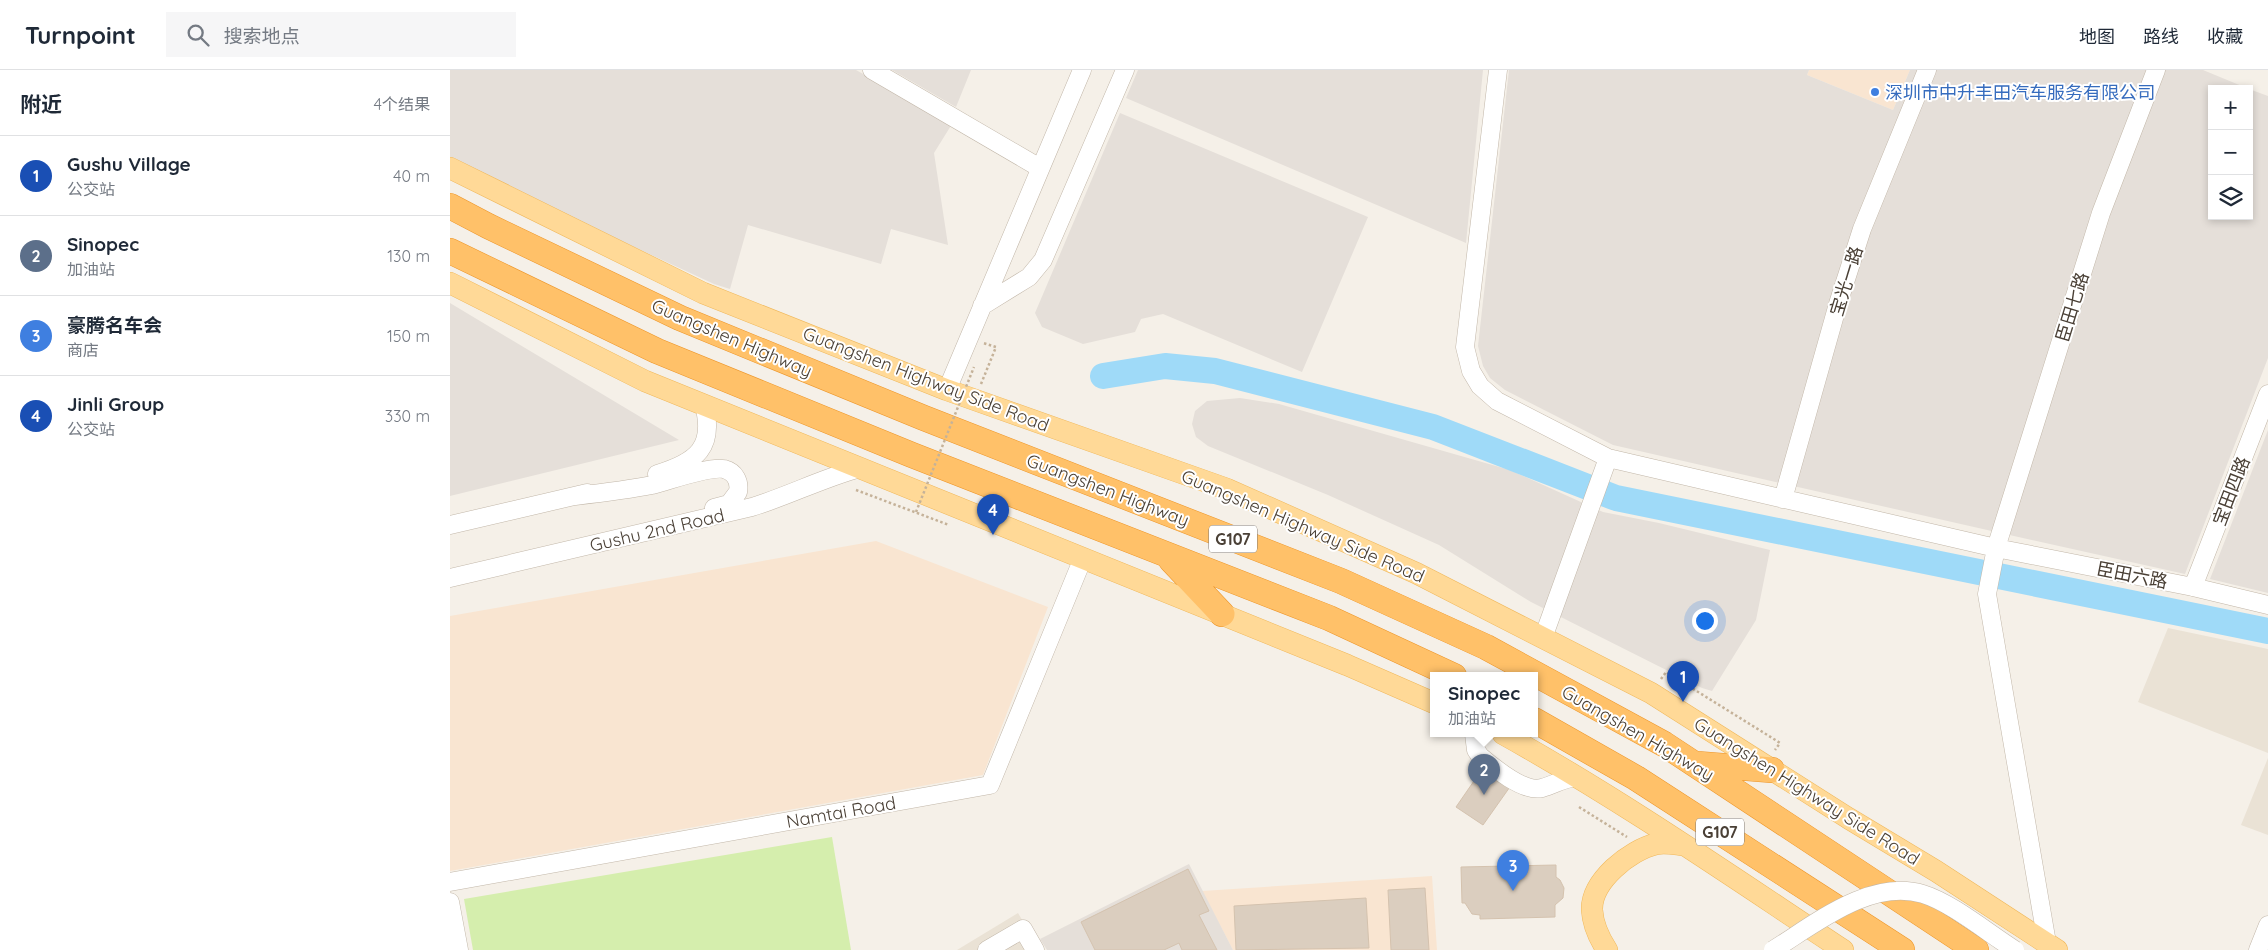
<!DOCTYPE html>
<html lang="zh">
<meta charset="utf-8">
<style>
:root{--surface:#fff;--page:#f6f6f7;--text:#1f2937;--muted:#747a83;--line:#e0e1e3;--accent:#ff2615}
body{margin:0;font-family:Quicksand,"Noto Sans SC",sans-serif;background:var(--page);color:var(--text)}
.controls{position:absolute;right:15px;top:15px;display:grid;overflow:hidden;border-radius:0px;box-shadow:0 2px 8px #0003}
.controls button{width:45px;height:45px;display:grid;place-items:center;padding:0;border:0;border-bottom:1px solid var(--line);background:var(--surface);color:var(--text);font:25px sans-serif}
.you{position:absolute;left:1254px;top:550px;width:18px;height:18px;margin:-12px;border:4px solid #fff;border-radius:50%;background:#1a73e8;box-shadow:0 0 0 8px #1a73e833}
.badge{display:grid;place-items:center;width:32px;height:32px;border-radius:50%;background:var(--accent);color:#fff;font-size:16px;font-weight:700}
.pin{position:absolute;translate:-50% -41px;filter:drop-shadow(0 1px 2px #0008)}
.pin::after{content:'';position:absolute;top:26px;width:18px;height:15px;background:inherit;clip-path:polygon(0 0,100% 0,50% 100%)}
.popup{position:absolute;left:980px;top:602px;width:108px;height:65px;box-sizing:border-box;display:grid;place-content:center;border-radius:0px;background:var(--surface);filter:drop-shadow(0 1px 4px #0005);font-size:16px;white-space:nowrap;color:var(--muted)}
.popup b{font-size:19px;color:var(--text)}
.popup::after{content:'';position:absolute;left:50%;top:100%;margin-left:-10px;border:10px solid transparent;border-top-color:var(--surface)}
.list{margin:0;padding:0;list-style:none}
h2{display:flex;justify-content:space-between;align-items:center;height:65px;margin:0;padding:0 20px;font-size:21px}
h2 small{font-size:16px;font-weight:400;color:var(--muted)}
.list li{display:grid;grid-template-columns:32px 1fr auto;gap:15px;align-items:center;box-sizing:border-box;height:80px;padding:0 20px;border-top:1px solid var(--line)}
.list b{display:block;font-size:19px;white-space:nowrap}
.list p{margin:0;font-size:16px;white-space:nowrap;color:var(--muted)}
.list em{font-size:16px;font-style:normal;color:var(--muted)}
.icon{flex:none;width:28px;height:28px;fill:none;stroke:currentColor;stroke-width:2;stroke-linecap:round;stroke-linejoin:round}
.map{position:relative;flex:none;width:1818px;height:880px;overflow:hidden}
header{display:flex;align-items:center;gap:30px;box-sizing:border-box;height:70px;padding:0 25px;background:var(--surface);border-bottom:1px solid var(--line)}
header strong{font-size:24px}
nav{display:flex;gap:28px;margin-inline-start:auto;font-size:18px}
.search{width:350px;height:45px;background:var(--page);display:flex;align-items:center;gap:12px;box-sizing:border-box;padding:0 18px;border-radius:0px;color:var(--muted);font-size:19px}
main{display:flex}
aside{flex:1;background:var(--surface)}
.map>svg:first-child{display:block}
.residential{fill:#eae2d5}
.commercial{fill:#f9e5d1}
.industrial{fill:#e5dfd9}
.green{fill:#d5eead}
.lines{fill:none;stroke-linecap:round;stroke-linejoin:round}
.river{stroke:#9fdaf8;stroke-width:26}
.building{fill:#dbcebf;stroke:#d4c2ae}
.minor-casing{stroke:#c2b7a9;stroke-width:19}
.major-casing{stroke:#f0b85b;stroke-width:22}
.highway-casing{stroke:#ed962a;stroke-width:26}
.path{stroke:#c5b299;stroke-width:2.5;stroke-dasharray:2.5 2.5;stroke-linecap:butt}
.minor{stroke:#fff;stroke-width:18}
.major{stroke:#ffd997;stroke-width:21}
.highway{stroke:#ffc169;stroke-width:25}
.minor-bridge-casing{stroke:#c2b7a9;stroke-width:19;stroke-linecap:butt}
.path-bridge{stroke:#c5b299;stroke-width:2.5;stroke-dasharray:2.5 2.5;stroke-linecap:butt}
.minor-bridge{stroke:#fff;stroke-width:18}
.shop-dot{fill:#3f7fe0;stroke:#fff;stroke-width:2}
.labels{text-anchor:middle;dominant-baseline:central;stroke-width:4;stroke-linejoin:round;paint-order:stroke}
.shield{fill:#fff;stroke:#807972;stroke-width:1}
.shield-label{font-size:16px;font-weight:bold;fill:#4a4036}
.shop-label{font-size:18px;fill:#366cbe;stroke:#fff;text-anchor:start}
.street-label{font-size:18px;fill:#4a4036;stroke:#fff}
</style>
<header>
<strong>Turnpoint</strong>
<div class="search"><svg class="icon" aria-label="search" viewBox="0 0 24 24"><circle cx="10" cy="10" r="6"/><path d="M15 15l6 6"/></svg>搜索地点</div>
<nav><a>地图</a><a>路线</a><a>收藏</a></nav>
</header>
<main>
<aside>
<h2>附近<small>4个结果</small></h2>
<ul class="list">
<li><span class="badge" style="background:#1a4fb4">1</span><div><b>Gushu Village</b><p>公交站</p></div><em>40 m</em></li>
<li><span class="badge" style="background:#5c6f8a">2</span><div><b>Sinopec</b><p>加油站</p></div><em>130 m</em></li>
<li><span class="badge" style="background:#3f7fe0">3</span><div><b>豪腾名车会</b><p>商店</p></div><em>150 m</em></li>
<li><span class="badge" style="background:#1a4fb4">4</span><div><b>Jinli Group</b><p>公交站</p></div><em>330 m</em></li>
</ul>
</aside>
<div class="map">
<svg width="1818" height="880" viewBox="0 0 1818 880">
<rect width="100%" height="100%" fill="#f5f0e8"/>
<!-- residential -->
<path class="residential" d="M1718,558L1818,579V683L1688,632Z
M1818,688V765L1791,755Z
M568,843L590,880H507Z"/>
<!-- commercial -->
<path class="commercial" d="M1359,0H1460L1443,40L1357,5Z
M426,471L598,537L533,705L0,801V546Z
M982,806L987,880H783L752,821Z"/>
<!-- industrial -->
<path class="industrial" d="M0,0H406L502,54L484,83L498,175L441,159L431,194L298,155L280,219L264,214L70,124L0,87Z
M442,0H521L506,37Z
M688,0H1033L1016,173L676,28Z
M1059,0H1359L1357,5L1443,40L1460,0H1700L1546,462L1163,375L1055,320L1040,308L1033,296L1028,276Z
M1712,0H1753L1799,19H1762V146H1799V19L1818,26V288L1735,504L1555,464L1656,145Z
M670,43L918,147L852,302L713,244L691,249L685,262L633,274L592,257L585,243Z
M0,233L229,370L0,426Z
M790,328L829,334L1060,400L1153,442L1209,453L1320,480L1306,550L1262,621L1252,618L1081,532L989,475L878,425L758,376L746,367L742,354L745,341L757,331Z
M1818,360V523L1760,509Z
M739,794L783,880H597L590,869Z"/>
<!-- green -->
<path class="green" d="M382,767L401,880H23L14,829Z"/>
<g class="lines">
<!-- river -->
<path class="river" d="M653,306L715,296L765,301L983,357L1166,428L1818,561"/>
</g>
<!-- building -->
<path class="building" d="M1035,695L1062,714L1033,755L1006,737Z
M1106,795V807L1110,810L1114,818L1113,828L1105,835V847L1030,849V845L1022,844L1015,833H1012L1011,797Z
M738,799L759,841L749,845L767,880H732L729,873L714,880H645L631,852Z
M975,818L979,880H941L938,820Z
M916,828L919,878L786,880L784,836Z"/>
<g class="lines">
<!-- minor casing -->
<g class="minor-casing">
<path id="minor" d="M422,0L590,98
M1048,0L1015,277L1021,301L1030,316L1047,331L1158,388L1546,478L1743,517L1818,535
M532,236L579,207L593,190L675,0
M497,320L632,0
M207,404C247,392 265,377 254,335
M125,426C151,423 177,420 202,415C219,411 258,396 274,399C285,402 290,411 288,422L279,434L264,438
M1333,429L1388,234L1412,159L1477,0
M0,455L137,423
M0,508L302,437C338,426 373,408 410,398
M1743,517L1818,324
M1093,568L1158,388
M1024,664L1026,680L1030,686C1043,697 1074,723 1092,718C1103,715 1113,709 1125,707
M0,812L540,715L633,488
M0,832L9,880
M1597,873L1537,524L1546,478L1651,143L1706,0
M537,880L573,859L585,880
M1808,880L1818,855"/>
</g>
<!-- major casing -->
<g class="major-casing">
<path id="major" d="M0,98L253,223L497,320L777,419L966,503L1201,623L1398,748L1486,801L1607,880
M0,213L195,311L897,595L984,633
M1053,664C1170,729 1281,806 1393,880
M1157,880C1149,868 1143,855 1142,840C1141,811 1180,780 1206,774C1214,772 1224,774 1233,775"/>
</g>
<!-- highway casing -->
<g class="highway-casing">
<path id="highway" d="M0,136L38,156L230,248L474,348L891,511L1036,577L1214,674L1526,880
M0,181L207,281L462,385L879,548L1004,606
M721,490L772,544
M1084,650L1186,708L1452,880
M1247,694L1322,700"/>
</g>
<!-- path -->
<path class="path" d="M531,314L546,277L533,273
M406,420L499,455
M1211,609L1216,602L1327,671L1330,673L1325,680
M1129,737L1177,767"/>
<!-- minor -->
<use href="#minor" class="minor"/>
<!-- major -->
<use href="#major" class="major"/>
<!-- highway -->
<use href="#highway" class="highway"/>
<!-- minor-bridge casing -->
<g class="minor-bridge-casing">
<path id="minor-bridge" d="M1323,880C1365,854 1421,808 1473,824C1502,833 1538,863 1565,880"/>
</g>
<!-- path-bridge -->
<path class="path-bridge" d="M466,442L524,297"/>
<!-- minor-bridge -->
<use href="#minor-bridge" class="minor-bridge"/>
</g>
<!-- markers -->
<circle class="shop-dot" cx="1425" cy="22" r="5"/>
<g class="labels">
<!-- shield labels -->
<g class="shield">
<rect x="759" y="455.5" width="48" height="27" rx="4"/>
<rect x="1246" y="748.5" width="48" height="27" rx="4"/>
</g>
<g class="shield-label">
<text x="783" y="469">G107</text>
<text x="1270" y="762">G107</text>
</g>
<!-- shop labels -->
<g class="shop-label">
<text x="1435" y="22">深圳市中升丰田汽车服务有限公司</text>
</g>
<!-- street labels -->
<g class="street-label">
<text transform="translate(1396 211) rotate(-73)">宝光一路</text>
<text transform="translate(1622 237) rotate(-73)">臣田七路</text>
<text transform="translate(282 268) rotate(23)">Guangshen Highway</text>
<text transform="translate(476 309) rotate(21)">Guangshen Highway Side Road</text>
<text transform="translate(658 420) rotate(21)">Guangshen Highway</text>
<text transform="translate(1781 421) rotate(-69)">宝田四路</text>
<text transform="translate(853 456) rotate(23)">Guangshen Highway Side Road</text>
<text transform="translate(207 460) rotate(-13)">Gushu 2nd Road</text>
<text transform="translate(1682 505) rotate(11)">臣田六路</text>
<text transform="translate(1188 663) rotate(30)">Guangshen Highway</text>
<text transform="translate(1357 721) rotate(32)">Guangshen Highway Side Road</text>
<text transform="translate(391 742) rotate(-10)">Namtai Road</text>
</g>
</g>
</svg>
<div class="controls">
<button>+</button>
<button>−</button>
<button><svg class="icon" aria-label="layers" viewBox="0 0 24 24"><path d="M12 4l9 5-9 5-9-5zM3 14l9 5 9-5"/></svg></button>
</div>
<div class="you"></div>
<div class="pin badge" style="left:1233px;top:632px;background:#1a4fb4">1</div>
<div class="pin badge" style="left:1034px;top:725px;background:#5c6f8a">2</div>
<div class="popup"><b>Sinopec</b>加油站</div>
<div class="pin badge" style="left:1063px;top:821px;background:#3f7fe0">3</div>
<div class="pin badge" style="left:543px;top:465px;background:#1a4fb4">4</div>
</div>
</main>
